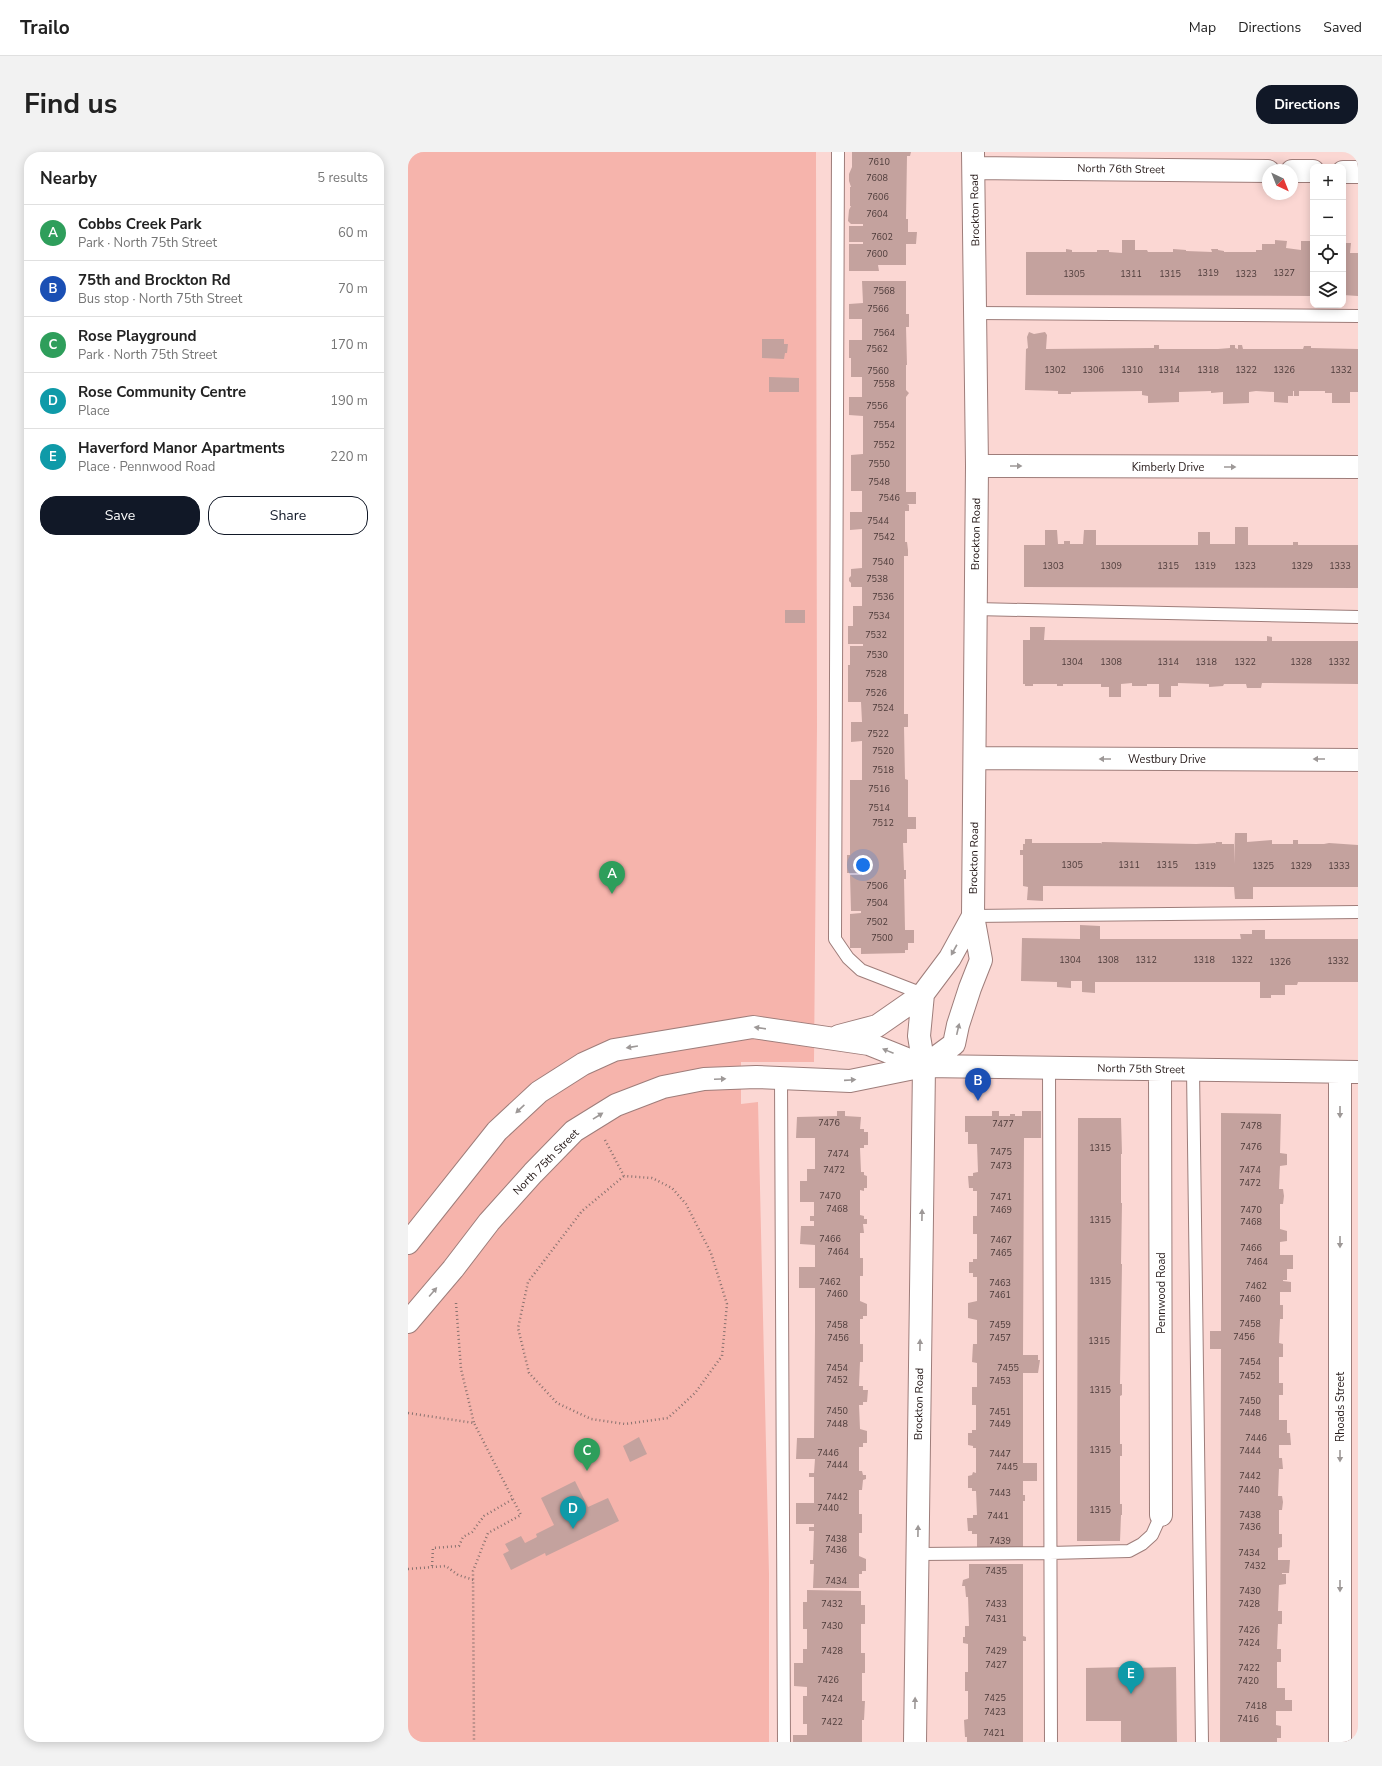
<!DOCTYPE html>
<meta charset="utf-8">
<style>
:root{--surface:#fff;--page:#f2f2f2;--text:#222;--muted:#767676;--line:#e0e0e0;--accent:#111827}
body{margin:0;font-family:"Nunito Sans",sans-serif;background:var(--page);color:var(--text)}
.controls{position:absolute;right:12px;top:12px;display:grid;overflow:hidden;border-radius:8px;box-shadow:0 2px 10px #0003}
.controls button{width:36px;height:36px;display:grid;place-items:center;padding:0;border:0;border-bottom:1px solid var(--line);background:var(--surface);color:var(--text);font:20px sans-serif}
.compass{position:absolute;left:854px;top:12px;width:36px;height:36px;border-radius:50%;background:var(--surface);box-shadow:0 2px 10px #0003;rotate:137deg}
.you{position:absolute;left:455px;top:713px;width:14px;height:14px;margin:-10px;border:3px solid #fff;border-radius:50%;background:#1a73e8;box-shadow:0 0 0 6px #1a73e833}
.badge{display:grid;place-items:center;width:26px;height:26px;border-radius:50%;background:var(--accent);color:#fff;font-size:13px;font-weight:700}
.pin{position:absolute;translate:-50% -33px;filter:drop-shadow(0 1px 2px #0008)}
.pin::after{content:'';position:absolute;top:21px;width:14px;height:12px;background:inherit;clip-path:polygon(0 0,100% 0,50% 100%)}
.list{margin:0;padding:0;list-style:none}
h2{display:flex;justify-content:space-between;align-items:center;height:52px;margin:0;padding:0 16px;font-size:17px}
h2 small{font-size:13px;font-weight:400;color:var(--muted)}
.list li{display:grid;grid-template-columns:26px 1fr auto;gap:12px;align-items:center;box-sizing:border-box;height:56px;padding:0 16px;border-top:1px solid var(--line)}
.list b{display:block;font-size:15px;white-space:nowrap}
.list p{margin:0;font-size:13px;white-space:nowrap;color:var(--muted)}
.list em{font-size:13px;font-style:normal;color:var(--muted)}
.actions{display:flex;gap:8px;padding:12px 16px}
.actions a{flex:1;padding:9px 0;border:1px solid var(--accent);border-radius:16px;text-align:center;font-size:14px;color:var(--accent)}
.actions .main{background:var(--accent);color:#fff}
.icon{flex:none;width:22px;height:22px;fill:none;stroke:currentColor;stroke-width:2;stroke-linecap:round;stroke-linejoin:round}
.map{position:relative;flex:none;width:950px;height:1590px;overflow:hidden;border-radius:16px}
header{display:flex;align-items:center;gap:24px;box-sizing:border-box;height:56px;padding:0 20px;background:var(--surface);border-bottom:1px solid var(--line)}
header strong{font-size:19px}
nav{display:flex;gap:22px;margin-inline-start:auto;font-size:14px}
.intro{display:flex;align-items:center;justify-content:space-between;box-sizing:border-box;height:96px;padding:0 24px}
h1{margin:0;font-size:28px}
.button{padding:10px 18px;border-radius:16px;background:var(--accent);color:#fff;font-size:14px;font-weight:700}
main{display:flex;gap:24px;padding:0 24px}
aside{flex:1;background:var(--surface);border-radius:16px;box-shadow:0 2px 10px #0003}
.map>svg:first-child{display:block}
.green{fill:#f6b4ac}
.building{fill:#c4a29e}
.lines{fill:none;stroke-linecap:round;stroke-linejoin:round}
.lane-casing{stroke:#9e7d7a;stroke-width:14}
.street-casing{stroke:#9e7d7a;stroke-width:24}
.path{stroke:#89726f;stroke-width:2.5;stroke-dasharray:1 3;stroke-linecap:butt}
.lane{stroke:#fff;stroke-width:12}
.street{stroke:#fff;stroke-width:22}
.oneway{fill:#9d9897}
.labels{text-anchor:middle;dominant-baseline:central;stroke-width:3;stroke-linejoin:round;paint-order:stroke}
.number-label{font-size:9px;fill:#4d3b3a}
.street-label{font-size:11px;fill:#251918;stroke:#fff}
</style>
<header>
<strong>Trailo</strong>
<nav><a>Map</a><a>Directions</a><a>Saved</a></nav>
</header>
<div class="intro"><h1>Find us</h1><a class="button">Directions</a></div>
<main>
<aside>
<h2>Nearby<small>5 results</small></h2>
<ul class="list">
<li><span class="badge" style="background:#2e9e5b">A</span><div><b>Cobbs Creek Park</b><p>Park · North 75th Street</p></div><em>60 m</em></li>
<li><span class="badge" style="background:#1a4fb4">B</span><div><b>75th and Brockton Rd</b><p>Bus stop · North 75th Street</p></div><em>70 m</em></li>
<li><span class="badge" style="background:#2e9e5b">C</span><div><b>Rose Playground</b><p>Park · North 75th Street</p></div><em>170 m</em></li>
<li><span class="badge" style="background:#0f9aa8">D</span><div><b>Rose Community Centre</b><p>Place</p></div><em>190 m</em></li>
<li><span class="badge" style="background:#0f9aa8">E</span><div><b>Haverford Manor Apartments</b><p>Place · Pennwood Road</p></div><em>220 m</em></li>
</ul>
<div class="actions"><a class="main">Save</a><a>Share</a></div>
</aside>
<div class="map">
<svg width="950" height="1590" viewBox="0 0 950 1590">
<rect width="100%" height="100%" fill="#fbd7d3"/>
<!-- green -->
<path class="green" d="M0,0H408L409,574L406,910H333V952L350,950L361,1422V1590H0Z"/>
<!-- building -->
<path class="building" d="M444,0H503L502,4H499L498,67H500V80H509L508,92H498V113H470L471,119H441V92H455V90H441V74H455V72H443L440,69L441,58L443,54H442V35H443L441,29V22L444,15Z
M714,88H727V98H739L740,100H765V97L778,98V99L804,100L803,97H810V98L816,99V100H848V98H854V92H867V88L879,89L878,96L893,98V89H905V144L618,143V100H658V97L664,98V100H689V98H701V100L714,101Z
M935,91H943L942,101H950V144L935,143Z
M454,129H498V162H501V175H498L499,213H498V238L501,241L498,245V340H508V352H499L501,353V359H497V390H499L500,398V404H496V562H500V575H496L497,627L500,628V665H508V677H499V691H495L496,718H498V727H496L497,778H506V791H500V798H497V801L453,802V796H442V762L453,761V759H443L442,723H453V721H439V703H442V628H454V589L443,590V570H454L453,550H440V513H442V494H455V492H440V474H445V454H454V435H443V431L441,429V426L443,424V417L454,416V377L442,378V360H454V339H443V303L455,302V264L441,263V245H454V225H443V206H441V188H454V167H441V152L455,151Z
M621,180L626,182L637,180L639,183L638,197L746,196V193H751V197H810L822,196V193H827V196L830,197V193H834L835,197H895L896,194H903V196L950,197V240H942V251H924V241H917V239H891V244H886V239H885V244H880V251L866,250V240L848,239L841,240V251L815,252V240L803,241V239L771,240V250L740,251V244L734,243V239L663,240V242H650V239L617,238L618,197L620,196L619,185Z
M354,187H376V192H380L379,201H377L376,207L354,206Z
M361,225L391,226V240H361Z
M827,375H840V393H885V390H890V393H950V436L616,435V393H637V378H649L650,392H656V389H662V392H675L676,378H688V393H790V380H802V392H827Z
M377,458H397V471H377Z
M622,475H637L636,488L859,489V484L864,485V489H950V532L854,531L853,536H839L838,532H816L815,534L801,535V532L770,531V534H763V545H751V532H739V534H724V531L713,532V545H701V535H693V532H655V534H649V532H625V534H617V532H615V488H622Z
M827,681H839V690L864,688V692H885V688H890V692H916L921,691L950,693V735H845V747H827L826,735L635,734V749L619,748L620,735L615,734V703H612V698H615V692H617V687H624V691H693V692L694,690L788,692L807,691V692L808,690H814V692H826V712Z
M672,773L692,774V787H833L832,782H844V778H857V787H950V830H890L889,833H877V843H863V846H852V830H687V841L674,840V829H663V836L649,835V830L613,829L614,786L672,787Z
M429,959H437V964L453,965L452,977H456V980H460V993H456V996H452L453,1020H456V1023L459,1024V1036H456V1039L452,1038V1063L456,1064V1067H459V1072H455L456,1081H452V1106H455V1124H452V1149L459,1152V1164H455V1167H452V1192H455V1210H452L451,1234H455V1238H460L459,1250H455V1253H451L452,1277L459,1279V1291H455V1295H451V1319H454L455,1323H458V1327L455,1328L454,1338H451V1362H454V1381H451V1404L458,1407V1419H454V1422H451V1436H405L406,1412H402V1408H405L406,1379H401V1375H406V1372H388V1351H406V1325H401V1321H406L407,1307H388L389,1286H406L407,1179V1136H391V1115H407V1093L392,1092L393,1074H406V1069H402V1064H406V1050H392V1029H399V1017H407V986H388L389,965L429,964Z
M584,959H591V964H602V962H607V964H614V959H633V986H616L615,1203H630V1208H632L630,1221H615V1311H629V1329H615V1343H617V1349H615V1396H569V1382H564V1379H560L559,1366H565V1363H569L568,1339H564V1336H560V1324L564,1323L565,1320L568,1321V1296H565V1294L560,1293V1281H564V1278H568V1253H564V1235H569V1211L564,1210L565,1192H569V1168L560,1166V1151L569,1149V1125H565V1121H561V1110H565V1107H569V1082H565V1064H569V1039H565V1036H561L560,1024H565V1021L570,1020L569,992H560V980H557V964H584Z
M813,961L873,962L872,1001L879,1002V1013L872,1014L871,1037H875L876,1044L875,1052H872V1077L879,1079V1089L872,1090V1103H885V1117H879V1128H875V1129L883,1130V1140H872V1153H875V1167H872L871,1191L875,1192V1205H871V1231H875V1243H871V1268H879V1281H882L883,1293H871V1306H874L875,1317H871L870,1344H874L875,1350L874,1358H871V1382H874V1395L870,1396V1408H882L881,1421H874V1422H878V1432L871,1433L870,1459H874V1472H870L869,1497H873V1510H869V1536H877V1548H884V1559H868V1573L873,1574V1586H869V1590H812L813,1197H802V1179H813Z
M670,966H713L714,1002H713V1051H714L713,1112H714L712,1232H714V1243L712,1244V1292H714V1304H712V1352H714V1363H713L712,1389H669Z
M231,1285L239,1302L222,1310L215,1294Z
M167,1329L180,1355L200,1346L211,1369L138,1404L137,1401L103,1418L95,1402L101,1399L97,1392L113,1384L117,1391L129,1385L128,1382L146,1373L133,1346Z
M561,1412H615V1484L618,1485V1489H615V1590H559V1585H557L556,1568L560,1567V1539H557V1520H560V1492L555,1491V1485H557V1474H561L560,1445H558L557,1434H554L555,1428L561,1426Z
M399,1438L453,1439V1453H457V1472H453V1501H457V1521H454V1549H457L456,1568H454V1590H385V1583H399V1572H395V1544H399V1535L386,1534V1511H395V1497H399V1477H395V1450H399Z
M720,1513H724V1516L768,1515L769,1590H713V1569H678V1516L720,1515Z"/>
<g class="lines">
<!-- lane casing -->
<g class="lane-casing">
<path id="lane" d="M430,0L427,787L440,806L453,818L515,842
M568,161L950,164
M567,457L950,465
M565,764L950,760
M641,916L643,1590
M785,918L794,1590
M373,926L376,1590
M509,1402L642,1401L721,1399L734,1392L744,1383L753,1363"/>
</g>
<!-- street casing -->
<g class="street-casing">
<path id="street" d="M566,16L860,19
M884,19H905
M935,20H950
M569,314L950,315
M567,606L950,608
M431,884L469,874L515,842
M516,914L546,892L550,873L562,836L573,808L565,764L569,314L565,0
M752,918L753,1363
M0,1091L89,979L131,940L175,912L206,898L345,875L461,892L516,914
M0,1170L45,1117L81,1070L125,1021L166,979L208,953L255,935L296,927L348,925L442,929L516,914L950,920
M507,1590L516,914L511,884L515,842L542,806L565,764
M932,1590V921"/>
</g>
<!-- path -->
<path class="path" d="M197,988L216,1024L244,1026L264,1036L278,1052L303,1101L319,1152L314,1204L287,1241L260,1266L217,1272L183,1267L149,1251L121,1221L110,1176L120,1130L174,1059L216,1024
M48,1151L53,1217L66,1271
M0,1261L66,1271L113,1363L80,1381L65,1419L66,1590
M24,1414L25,1396L51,1394L55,1385L64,1380L76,1364L105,1347
M0,1417L38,1414L50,1423L66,1428"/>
<!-- lane -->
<use href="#lane" class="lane"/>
<!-- street -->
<use href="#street" class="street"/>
</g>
<!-- one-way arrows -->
<defs><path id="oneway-solid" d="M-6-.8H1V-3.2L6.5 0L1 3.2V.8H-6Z"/></defs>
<g class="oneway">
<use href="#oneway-solid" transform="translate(608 314)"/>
<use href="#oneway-solid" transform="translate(822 315)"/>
<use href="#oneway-solid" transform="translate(697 607) rotate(-180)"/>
<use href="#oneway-solid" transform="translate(911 607) rotate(-180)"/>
<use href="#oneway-solid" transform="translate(546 798) rotate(119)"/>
<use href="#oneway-solid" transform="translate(352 876) rotate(-172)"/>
<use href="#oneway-solid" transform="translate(550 877) rotate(-77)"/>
<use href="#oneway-solid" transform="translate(224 895) rotate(171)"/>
<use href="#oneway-solid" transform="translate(480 899) rotate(-158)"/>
<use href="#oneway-solid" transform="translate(312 927) rotate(-2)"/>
<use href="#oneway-solid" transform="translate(442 928) rotate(-4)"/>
<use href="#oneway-solid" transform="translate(112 957) rotate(137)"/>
<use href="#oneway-solid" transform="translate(932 960) rotate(90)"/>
<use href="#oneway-solid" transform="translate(190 964) rotate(-32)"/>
<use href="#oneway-solid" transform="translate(514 1063) rotate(-89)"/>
<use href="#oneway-solid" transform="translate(932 1090) rotate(90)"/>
<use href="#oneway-solid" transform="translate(25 1140) rotate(-49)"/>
<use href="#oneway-solid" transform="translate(512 1193) rotate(-89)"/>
<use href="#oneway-solid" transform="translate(932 1304) rotate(90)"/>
<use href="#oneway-solid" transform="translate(510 1379) rotate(-89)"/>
<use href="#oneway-solid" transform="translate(932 1434) rotate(90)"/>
<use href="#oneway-solid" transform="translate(507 1551) rotate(-89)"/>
</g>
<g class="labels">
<!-- number labels -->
<g class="number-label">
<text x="471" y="10">7610</text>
<text x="469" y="26">7608</text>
<text x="470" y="45">7606</text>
<text x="469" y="62">7604</text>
<text x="474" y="85">7602</text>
<text x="469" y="102">7600</text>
<text x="800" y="121">1319</text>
<text x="876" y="121">1327</text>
<text x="666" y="122">1305</text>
<text x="723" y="122">1311</text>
<text x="762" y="122">1315</text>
<text x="838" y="122">1323</text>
<text x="476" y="139">7568</text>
<text x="470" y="157">7566</text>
<text x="476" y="181">7564</text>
<text x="469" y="197">7562</text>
<text x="647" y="218">1302</text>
<text x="685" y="218">1306</text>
<text x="724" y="218">1310</text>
<text x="761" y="218">1314</text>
<text x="800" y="218">1318</text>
<text x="838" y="218">1322</text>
<text x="876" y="218">1326</text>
<text x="933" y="218">1332</text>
<text x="470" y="219">7560</text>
<text x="476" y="232">7558</text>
<text x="469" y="254">7556</text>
<text x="476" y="273">7554</text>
<text x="476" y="293">7552</text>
<text x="471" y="312">7550</text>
<text x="471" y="330">7548</text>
<text x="481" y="346">7546</text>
<text x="470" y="369">7544</text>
<text x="476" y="385">7542</text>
<text x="475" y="410">7540</text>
<text x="645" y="414">1303</text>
<text x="703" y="414">1309</text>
<text x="760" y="414">1315</text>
<text x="797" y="414">1319</text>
<text x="837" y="414">1323</text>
<text x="894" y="414">1329</text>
<text x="932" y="414">1333</text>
<text x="469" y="427">7538</text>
<text x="475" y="445">7536</text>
<text x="471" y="464">7534</text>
<text x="468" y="483">7532</text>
<text x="469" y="503">7530</text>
<text x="664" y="510">1304</text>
<text x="703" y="510">1308</text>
<text x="760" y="510">1314</text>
<text x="798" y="510">1318</text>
<text x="837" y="510">1322</text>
<text x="893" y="510">1328</text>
<text x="931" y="510">1332</text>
<text x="468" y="522">7528</text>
<text x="468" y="541">7526</text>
<text x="475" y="556">7524</text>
<text x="470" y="582">7522</text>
<text x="475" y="599">7520</text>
<text x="475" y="618">7518</text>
<text x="471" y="637">7516</text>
<text x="471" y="656">7514</text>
<text x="475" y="671">7512</text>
<text x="664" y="713">1305</text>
<text x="721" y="713">1311</text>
<text x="759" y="713">1315</text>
<text x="797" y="714">1319</text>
<text x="855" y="714">1325</text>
<text x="893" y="714">1329</text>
<text x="931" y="714">1333</text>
<text x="469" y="734">7506</text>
<text x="469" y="751">7504</text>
<text x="469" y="770">7502</text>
<text x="474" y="786">7500</text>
<text x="662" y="808">1304</text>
<text x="700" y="808">1308</text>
<text x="738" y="808">1312</text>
<text x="796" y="808">1318</text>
<text x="834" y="808">1322</text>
<text x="930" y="809">1332</text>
<text x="872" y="810">1326</text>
<text x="421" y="971">7476</text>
<text x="595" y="972">7477</text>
<text x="843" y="974">7478</text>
<text x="843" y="995">7476</text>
<text x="692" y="996">1315</text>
<text x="593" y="1000">7475</text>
<text x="430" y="1002">7474</text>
<text x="593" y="1014">7473</text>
<text x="426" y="1018">7472</text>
<text x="842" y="1018">7474</text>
<text x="842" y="1031">7472</text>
<text x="422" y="1044">7470</text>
<text x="593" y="1045">7471</text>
<text x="429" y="1057">7468</text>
<text x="593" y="1058">7469</text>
<text x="843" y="1058">7470</text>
<text x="692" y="1068">1315</text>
<text x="843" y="1070">7468</text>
<text x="422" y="1087">7466</text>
<text x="593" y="1088">7467</text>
<text x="843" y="1096">7466</text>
<text x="430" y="1100">7464</text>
<text x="593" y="1101">7465</text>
<text x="849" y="1110">7464</text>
<text x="692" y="1129">1315</text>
<text x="422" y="1130">7462</text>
<text x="592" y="1131">7463</text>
<text x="848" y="1134">7462</text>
<text x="429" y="1142">7460</text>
<text x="592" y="1143">7461</text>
<text x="842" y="1147">7460</text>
<text x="842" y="1172">7458</text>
<text x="429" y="1173">7458</text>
<text x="592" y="1173">7459</text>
<text x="836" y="1185">7456</text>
<text x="430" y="1186">7456</text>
<text x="592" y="1186">7457</text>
<text x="691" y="1189">1315</text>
<text x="842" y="1210">7454</text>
<text x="429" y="1216">7454</text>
<text x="600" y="1216">7455</text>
<text x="842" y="1224">7452</text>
<text x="429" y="1228">7452</text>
<text x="592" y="1229">7453</text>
<text x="692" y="1238">1315</text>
<text x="842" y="1249">7450</text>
<text x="429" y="1259">7450</text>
<text x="592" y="1260">7451</text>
<text x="842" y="1261">7448</text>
<text x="429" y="1272">7448</text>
<text x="592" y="1272">7449</text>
<text x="848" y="1286">7446</text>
<text x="692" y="1298">1315</text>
<text x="842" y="1299">7444</text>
<text x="420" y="1301">7446</text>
<text x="592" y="1302">7447</text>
<text x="429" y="1313">7444</text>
<text x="599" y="1315">7445</text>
<text x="842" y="1324">7442</text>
<text x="841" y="1338">7440</text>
<text x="592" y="1341">7443</text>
<text x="429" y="1345">7442</text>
<text x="420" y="1356">7440</text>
<text x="692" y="1358">1315</text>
<text x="842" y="1363">7438</text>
<text x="590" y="1364">7441</text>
<text x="842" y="1375">7436</text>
<text x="428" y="1387">7438</text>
<text x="592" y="1389">7439</text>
<text x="428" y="1398">7436</text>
<text x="841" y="1401">7434</text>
<text x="847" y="1414">7432</text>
<text x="588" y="1419">7435</text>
<text x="428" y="1429">7434</text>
<text x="842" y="1439">7430</text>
<text x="424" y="1452">7432</text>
<text x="588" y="1452">7433</text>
<text x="841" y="1452">7428</text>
<text x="588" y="1467">7431</text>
<text x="424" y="1474">7430</text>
<text x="841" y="1478">7426</text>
<text x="841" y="1491">7424</text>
<text x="424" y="1499">7428</text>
<text x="588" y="1499">7429</text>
<text x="588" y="1513">7427</text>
<text x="841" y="1516">7422</text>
<text x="420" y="1528">7426</text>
<text x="840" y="1529">7420</text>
<text x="587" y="1546">7425</text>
<text x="424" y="1547">7424</text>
<text x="848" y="1554">7418</text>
<text x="587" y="1560">7423</text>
<text x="840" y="1567">7416</text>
<text x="424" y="1570">7422</text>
<text x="586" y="1581">7421</text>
</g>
<!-- street labels -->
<g class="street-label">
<text transform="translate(713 17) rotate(1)">North 76th Street</text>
<text transform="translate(567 58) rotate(-91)">Brockton Road</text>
<text x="760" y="315">Kimberly Drive</text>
<text transform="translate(568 382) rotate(-89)">Brockton Road</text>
<text x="759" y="607">Westbury Drive</text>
<text transform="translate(566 706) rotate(-89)">Brockton Road</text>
<text transform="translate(733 917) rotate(1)">North 75th Street</text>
<text transform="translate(138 1010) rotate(-45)">North 75th Street</text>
<text transform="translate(753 1141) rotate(-90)">Pennwood Road</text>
<text transform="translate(511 1252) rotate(-89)">Brockton Road</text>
<text transform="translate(932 1255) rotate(-90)">Rhoads Street</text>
</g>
</g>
</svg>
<div class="controls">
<button>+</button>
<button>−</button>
<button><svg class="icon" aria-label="locate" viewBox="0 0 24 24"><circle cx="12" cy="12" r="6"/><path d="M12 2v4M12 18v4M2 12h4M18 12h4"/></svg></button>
<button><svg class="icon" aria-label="layers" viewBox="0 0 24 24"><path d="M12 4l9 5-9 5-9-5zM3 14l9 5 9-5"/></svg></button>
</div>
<svg class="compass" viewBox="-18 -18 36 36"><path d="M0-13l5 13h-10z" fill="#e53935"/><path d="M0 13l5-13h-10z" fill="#767676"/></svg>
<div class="you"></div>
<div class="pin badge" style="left:204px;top:742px;background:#2e9e5b">A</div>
<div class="pin badge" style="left:570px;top:949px;background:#1a4fb4">B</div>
<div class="pin badge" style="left:179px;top:1319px;background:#2e9e5b">C</div>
<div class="pin badge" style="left:165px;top:1377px;background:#0f9aa8">D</div>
<div class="pin badge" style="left:723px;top:1542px;background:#0f9aa8">E</div>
</div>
</main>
